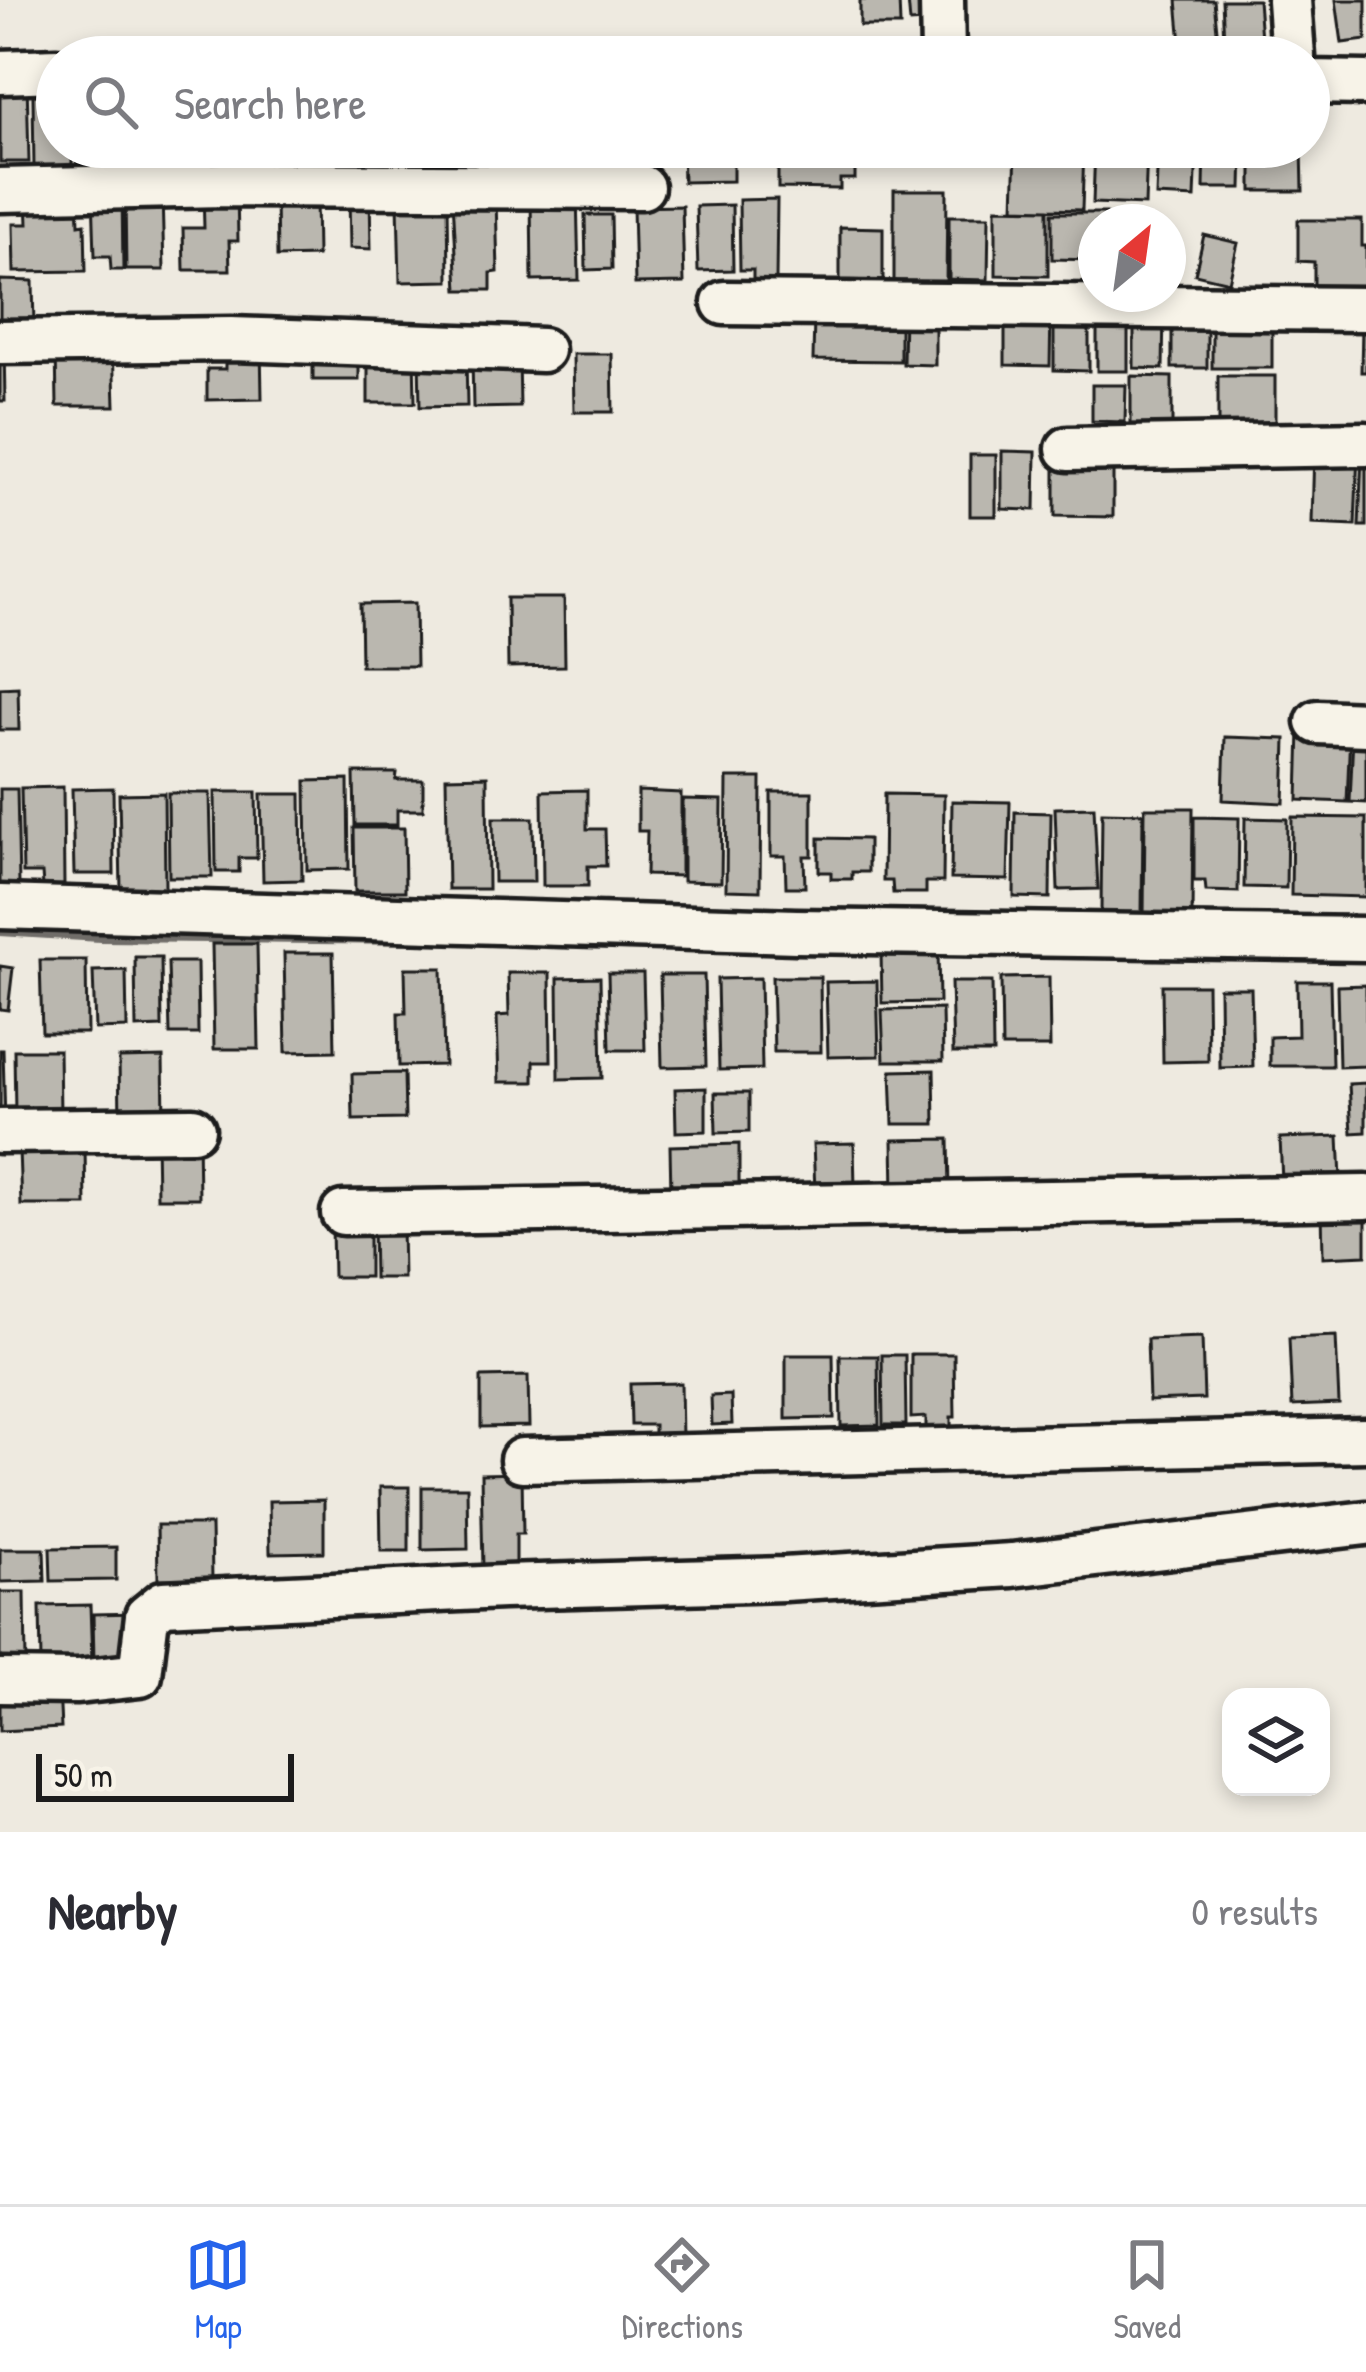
<!DOCTYPE html>
<style>
:root{--surface:#fff;--page:#f7f7f7;--text:#2b2b33;--muted:#7c7c81;--line:#e1e1e2;--accent:#2563eb}
body{margin:0;font-family:"Patrick Hand",sans-serif;background:var(--page);color:var(--text)}
.controls{position:absolute;right:36px;bottom:36px;display:grid;overflow:hidden;border-radius:24px;box-shadow:0 6px 18px #0003}
.controls button{width:108px;height:108px;display:grid;place-items:center;padding:0;border:0;border-bottom:3px solid var(--line);background:var(--surface);color:var(--text);font:60px sans-serif}
.compass{position:absolute;left:1078px;top:204px;width:108px;height:108px;border-radius:50%;background:var(--surface);box-shadow:0 6px 18px #0003;rotate:29deg}
.scale{position:absolute;left:36px;bottom:30px;width:258px;box-sizing:border-box;padding-left:12px;border:6px solid #1c1c1c;border-top:0;font-size:33px;line-height:42px;white-space:nowrap;color:#1c1c1c;-webkit-text-stroke:9px #f7f3e8;paint-order:stroke}
.list{margin:0;padding:0;list-style:none}
h2{display:flex;justify-content:space-between;align-items:center;height:156px;margin:0;padding:0 48px;font-size:51px}
h2 small{font-size:39px;font-weight:400;color:var(--muted)}
.icon{flex:none;width:66px;height:66px;fill:none;stroke:currentColor;stroke-width:2;stroke-linecap:round;stroke-linejoin:round}
.map{position:relative;flex:none;width:1366px;height:1832px;overflow:hidden}
.search{position:absolute;background:var(--surface);box-shadow:0 6px 18px #0003;left:36px;right:36px;top:36px;height:132px;display:flex;align-items:center;gap:30px;box-sizing:border-box;padding:0 42px;border-radius:66px;color:var(--muted);font-size:45px}
.sheet{height:372px;background:var(--surface)}
nav{display:flex;justify-content:space-around;align-items:center;box-sizing:border-box;height:168px;border-top:3px solid var(--line);background:var(--surface);font-size:33px;color:var(--muted)}
nav a{display:grid;justify-items:center;gap:6px}
nav .on{color:var(--accent)}
.map>svg:first-child{display:block}
.lines{fill:none;stroke-linecap:round;stroke-linejoin:round}
.stream{stroke:#6f6d69;stroke-width:10}
.building{fill:#bab7af;stroke:#1c1c1c;stroke-width:3}
.minor-casing{stroke:#1c1c1c;stroke-width:51}
.minor{stroke:#f7f3e8;stroke-width:42}
</style>
<div class="map">
<svg width="1366" height="1832" viewBox="0 0 1366 1832">
<rect width="100%" height="100%" fill="#eeeae0"/>
<filter id="ink" filterUnits="userSpaceOnUse"><feTurbulence type="fractalNoise" baseFrequency=".00833" numOctaves="2"/><feDisplacementMap in="SourceGraphic" scale="24" xChannelSelector="R" yChannelSelector="G"/><feConvolveMatrix kernelMatrix="1 2 1 2 8 2 1 2 1" color-interpolation-filters="sRGB"/></filter>
<g filter="url(#ink)">
<g class="lines">
<!-- stream -->
<path class="stream" d="M0,931L100,937L416,940"/>
</g>
<!-- building -->
<path class="building" d="M860,0H899L900,26H860Z
M908,0H938L939,21L910,23Z
M1177,0H1214L1218,41L1181,44Z
M1222,0H1258L1261,39L1224,41Z
M1336,0H1366V40L1342,43Z
M0,81H27L29,162H0Z
M33,95H57V147H72V168L34,169Z
M76,147H120L121,167H77Z
M123,147H148L149,164H123Z
M222,147H264L265,162L222,163Z
M267,147H313V162H267Z
M317,147H359V154L317,155Z
M364,147H410V167L364,168Z
M465,147H511V156L465,157Z
M515,147H560V167L515,168Z
M563,147H603L604,165H563Z
M619,147H652V164L619,165Z
M682,147H733V181L683,182Z
M778,147H855V179H840V189L778,188Z
M1016,147H1084L1082,210L1014,208Z
M1095,147H1147L1145,205L1093,203Z
M1158,147H1197L1195,198L1156,196Z
M1205,147H1243L1242,188H1204Z
M1252,147H1302L1303,191H1252Z
M203,190H237L238,241H229L230,270H184L183,228H204Z
M894,190H947L946,286H894Z
M531,192H577L579,280L532,281Z
M93,193H122L123,270H111L110,256H95Z
M349,193H370L371,249L350,248Z
M162,194L164,270H126L125,195Z
M276,197H316L317,256L277,257Z
M27,199H78L79,224L85,223L86,271L14,272L13,224H28Z
M453,199H496L498,272L491,273V290H458Z
M777,199L776,281H753V270H740L739,200Z
M398,203H448L449,281L400,282Z
M732,205L733,270L698,271L696,206Z
M682,206L684,283L635,284L633,207Z
M996,208L1048,209V276L996,275Z
M1052,213H1106V222H1096V260L1052,259Z
M585,215H611L612,269L586,270Z
M949,216H989L988,280L949,279Z
M1298,220H1362V246H1366V298H1314V262L1298,261Z
M840,227L883,228V281L840,280Z
M1204,235L1238,243L1229,282L1195,274Z
M0,280L33,281L34,329H0Z
M1054,308L1089,309V371L1054,370Z
M1172,309L1207,310V368H1172Z
M904,310L935,311V365L903,364Z
M1005,310H1051L1050,366L1005,365Z
M1134,310H1164L1163,369L1134,368Z
M1097,313H1128V371H1097Z
M814,316L900,317V361L813,360Z
M1212,317H1272V368H1212Z
M1362,326H1366V372H1361Z
M225,344H261L262,399L207,400V369H225Z
M4,345L5,401H0V346Z
M113,346L115,406H57L56,347Z
M414,353L415,403H368V354Z
M573,354H612L613,412H574Z
M419,356H466L467,406L420,407Z
M472,356H519L520,407L473,408Z
M313,357H359V380H313Z
M1131,376L1172,377V430L1131,429Z
M1218,376H1275V425H1218Z
M1092,385H1126L1125,422L1092,421Z
M1314,449L1358,451L1355,525L1312,523Z
M1002,451L1036,452L1035,510L1002,509Z
M1362,454H1366V526H1359Z
M970,455H996V516H970Z
M1055,457L1113,458V517L1055,516Z
M507,598H564L565,666L508,667Z
M415,603L416,666H361L360,604Z
M18,687L19,730H0V688Z
M1300,729L1350,731L1347,802L1298,800Z
M1353,736H1366V803L1350,802Z
M1225,737L1286,739L1284,803L1223,800Z
M354,773H397L396,780H423V810H397V825H355Z
M487,776L488,889H448L446,777Z
M727,778H761L760,891L726,890Z
M348,780L349,869L307,870L306,781Z
M63,787L64,886H43L42,873H23L21,788Z
M113,788L114,874H74L72,789Z
M0,789H17L19,885H0Z
M587,790V829H605L606,866H588V886H543L542,791Z
M638,791L681,793V876L646,875L647,831H638Z
M215,792H256L257,858H239V872H216Z
M771,792H812V856H804L805,887H786L785,856H771Z
M164,793L165,889L121,890L119,794Z
M168,793H210L212,877H169Z
M261,794H301L302,880L263,881Z
M884,794L944,795L943,882H926V893H893L892,881H883Z
M683,799L722,800L721,882L683,881Z
M952,801L1010,802L1008,880L951,879Z
M1094,807L1098,889L1058,890L1055,808Z
M1145,808H1193L1192,918H1144Z
M1015,812L1051,813L1050,898L1014,897Z
M1102,812L1143,813L1142,914L1101,913Z
M1194,817L1239,818L1238,892L1206,891L1205,881H1194Z
M1292,817L1366,818V897L1291,895Z
M493,818H533L534,882H494Z
M1245,818L1287,819L1286,888L1244,887Z
M354,828H404L405,891H355Z
M819,838L868,839V872H852V879H831V872H819Z
M212,944H257L259,1049H214Z
M938,949L939,1002L882,1003L881,950Z
M284,953H333L335,1051L286,1052Z
M135,957H161L162,1027L136,1028Z
M40,960H86L87,1033H42Z
M168,962H197L198,1034H170Z
M0,966L13,968L8,1010L0,1009Z
M405,968H442L444,1065L399,1066L398,1013H406Z
M126,970L127,1028L95,1029L93,971Z
M508,973H550L551,1061H534V1082H499L497,1016L509,1015Z
M608,973H643L645,1050H610Z
M660,975H704L706,1066L662,1067Z
M600,977L602,1078L559,1079L558,978Z
M772,977H820L821,1052H774Z
M1049,977L1050,1047H1002L1001,978Z
M760,978L762,1069L719,1070L717,979Z
M877,981L879,1056L828,1057L826,982Z
M1297,981H1330L1332,1066H1270V1037L1298,1036Z
M951,982H992L993,1053H953Z
M1162,985H1207L1208,1061L1163,1062Z
M1366,985V1066L1339,1067L1337,986Z
M1219,988H1251L1253,1067L1220,1068Z
M942,1009L943,1061H884L882,1010Z
M0,1050H3L5,1122H0Z
M14,1050H59L60,1114H15Z
M163,1057L164,1119L120,1120L119,1058Z
M934,1070L935,1124H893L891,1071Z
M404,1073L405,1119L353,1120L352,1074Z
M1366,1083V1132L1352,1133L1349,1084Z
M706,1088V1131L676,1132L675,1089Z
M715,1093H749V1132L716,1133Z
M156,1136H198L199,1198H157Z
M1339,1136L1341,1180L1282,1181L1280,1138Z
M949,1139L950,1192L894,1193L893,1140Z
M854,1143L855,1189L815,1190L813,1144Z
M739,1144V1194H671L670,1146Z
M85,1148L86,1205H21L19,1149Z
M1366,1208V1255L1323,1257L1322,1209Z
M369,1224V1277H333L332,1225Z
M373,1225H402L403,1278H374Z
M1336,1336L1339,1404L1292,1406L1289,1338Z
M1202,1337L1204,1399L1149,1401L1147,1339Z
M911,1354H954L955,1417H951V1427H926V1417L911,1418Z
M786,1355H833L834,1418L786,1419Z
M882,1355H905L906,1425H883Z
M840,1356H878L879,1425L841,1426Z
M528,1376L529,1426L481,1427V1377Z
M681,1383L682,1439L654,1440V1425H631L630,1384Z
M731,1395L732,1424L712,1425L711,1396Z
M522,1473L523,1534H516V1569H483L481,1474Z
M380,1487H409V1551H381Z
M422,1487H467L468,1549L422,1550Z
M324,1500V1552L270,1553L269,1501Z
M157,1525H211L212,1579H158Z
M116,1547V1580L51,1581L50,1548Z
M0,1549H44L45,1581L0,1582Z
M0,1592H25L26,1665H0Z
M90,1605L92,1663H41L40,1606Z
M140,1613V1662H94L93,1614Z
M59,1688L61,1728L0,1731V1691Z"/>
<g class="lines">
<!-- minor casing -->
<g class="minor-casing">
<path id="minor" d="M942,0L943,57
M1289,0L1293,57
M0,72L57,70
M1309,82L1366,83
M0,190L223,185L642,187
M724,303L1366,309
M0,342L231,339L542,350
M1068,449L1366,444
M1318,722L1366,724
M0,907L796,931L1366,939
M0,1131L193,1129
M343,1213L1366,1197
M522,1460L1366,1440
M0,1681L77,1682L140,1675L147,1616L163,1603L503,1587L784,1579L1012,1565L1366,1523"/>
</g>
<!-- minor -->
<use href="#minor" class="minor"/>
</g>
</g>
</svg>
<div class="controls">
<button><svg class="icon" aria-label="layers" viewBox="0 0 24 24"><path d="M12 4l9 5-9 5-9-5zM3 14l9 5 9-5"/></svg></button>
</div>
<svg class="compass" viewBox="-18 -18 36 36"><path d="M0-13l5 13h-10z" fill="#e53935"/><path d="M0 13l5-13h-10z" fill="#7c7c81"/></svg>
<div class="scale">50 m</div>
<div class="search"><svg class="icon" aria-label="search" viewBox="0 0 24 24"><circle cx="10" cy="10" r="6"/><path d="M15 15l6 6"/></svg>Search here</div>
</div>
<section class="sheet">
<h2>Nearby<small>0 results</small></h2>
<ul class="list">
</ul>
</section>
<nav>
<a class="on"><svg class="icon" aria-label="map" viewBox="0 0 24 24"><path d="M3 6l6-2 6 2 6-2v14l-6 2-6-2-6 2zM9 4v14M15 6v14"/></svg>Map</a>
<a><svg class="icon" aria-label="directions" viewBox="0 0 24 24"><path d="M12 3l9 9-9 9-9-9zM9 14v-3h6M13 9l2 2-2 2"/></svg>Directions</a>
<a><svg class="icon" aria-label="saved" viewBox="0 0 24 24"><path d="M7 4h10v16l-5-4-5 4z"/></svg>Saved</a>
</nav>
